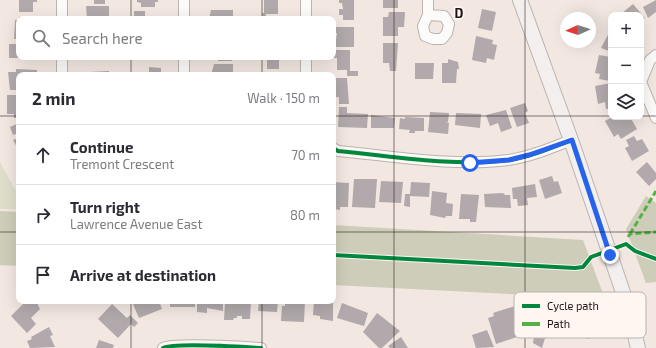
<!DOCTYPE html>
<meta charset="utf-8">
<style>
:root{--surface:#fff;--page:#f7f7f7;--text:#2b2b33;--muted:#7c7c81;--line:#e1e1e2}
body{margin:0;font-family:"Exo 2",sans-serif;background:var(--page);color:var(--text)}
.controls{position:absolute;right:12px;top:12px;display:grid;overflow:hidden;border-radius:8px;box-shadow:0 4px 16px #0002}
.controls button{width:36px;height:36px;display:grid;place-items:center;padding:0;border:0;border-bottom:1px solid var(--line);background:var(--surface);color:var(--text);font:20px sans-serif}
.compass{position:absolute;left:560px;top:12px;width:36px;height:36px;border-radius:50%;background:var(--surface);box-shadow:0 4px 16px #0002;rotate:267deg}
.stop{position:absolute;width:12px;height:12px;margin:-9px;border:3px solid #2563eb;border-radius:50%;background:#fff}
.stop.end{background:#2563eb;border-color:#fff;box-shadow:0 1px 4px #0008}
.list{margin:0;padding:0;list-style:none}
h2{display:flex;justify-content:space-between;align-items:center;height:52px;margin:0;padding:0 16px;font-size:17px}
h2 small{font-size:13px;font-weight:400;color:var(--muted)}
.list li{display:grid;grid-template-columns:26px 1fr auto;gap:12px;align-items:center;box-sizing:border-box;height:60px;padding:0 16px;border-top:1px solid var(--line)}
.list b{display:block;font-size:15px;white-space:nowrap}
.list p{margin:0;font-size:13px;white-space:nowrap;color:var(--muted)}
.list em{font-size:13px;font-style:normal;color:var(--muted)}
.icon{flex:none;width:22px;height:22px;fill:none;stroke:currentColor;stroke-width:2;stroke-linecap:round;stroke-linejoin:round}
.map{position:relative;flex:none;width:656px;height:348px;overflow:hidden}
.search{position:absolute;background:var(--surface);box-shadow:0 4px 16px #0002;left:16px;top:16px;width:320px;height:44px;display:flex;align-items:center;gap:10px;box-sizing:border-box;padding:0 14px;border-radius:8px;color:var(--muted);font-size:15px}
.panel{position:absolute;background:var(--surface);box-shadow:0 4px 16px #0002;left:16px;top:72px;width:320px;height:232px;border-radius:8px}
.map>svg:first-child{display:block}
.green{fill:#dfdeca}
.forest{fill:#cecdb9}
.building{fill:#b1a9ab}
.lines{fill:none;stroke-linecap:round;stroke-linejoin:round}
.minor-casing{stroke:#bbb3ae;stroke-width:12}
.secondary-casing{stroke:#bbb3ae;stroke-width:16}
.path{stroke:#d2cecd;stroke-width:2;stroke-dasharray:4 2;stroke-linecap:butt}
.minor{stroke:#fdfbfa;stroke-width:10}
.secondary{stroke:#f4efef;stroke-width:14}
.quiet{stroke:#55b144;stroke-width:3;stroke-dasharray:6 3;stroke-linecap:butt}
.cycleway-casing{stroke:#fef6f1;stroke-width:6}
.cycleway{stroke:#00873e;stroke-width:4}
.route{stroke:#2563eb;stroke-width:5}
.grid{fill:none;stroke:#1d1612;stroke-width:1;stroke-opacity:0.55}
.key{fill:#fef6f1;stroke:#bab3ae;stroke-width:1}
.key-label{font-size:11px;fill:#1d1612}
.grid-label{font-size:13px;text-anchor:middle;font-weight:bold;fill:#1d1612;stroke:#fef6f1;stroke-width:3.5;stroke-linejoin:round;paint-order:stroke}
</style>
<div class="map">
<svg width="656" height="348" viewBox="0 0 656 348">
<rect width="100%" height="100%" fill="#f2e7e1"/>
<!-- green -->
<path class="green" d="M0,162L19,197V209H0Z"/>
<!-- forest -->
<path class="forest" d="M646,196L656,203V282L646,283L626,229Z
M0,211L19,212V266L0,265Z
M333,225L583,240L605,299L333,285Z"/>
<!-- building -->
<path class="building" d="M19,0H37V2H33V12H19Z
M94,0H105V4H94Z
M137,0H158V2H155V7H141V3L137,2Z
M264,0H278V14H266V18L256,19V16H262V13H264Z
M339,0H354V20H343V15H339V9H343L342,3H339Z
M383,0H398V8H383Z
M656,0V12L648,18L643,7Z
M633,4L645,18L641,21V15L621,14Z
M86,6H109V19H87Z
M482,9L496,12L492,31L478,28Z
M211,10H233V19H209Z
M134,11H145V16H154V19L134,18Z
M389,12H405L404,27H398V36H383V17H388Z
M19,17H32V19H19Z
M15,20H19V39H14Z
M334,27H354V47H335L337,33H333Z
M611,29V52L601,48Z
M476,36L493,40L492,44L497,45L494,60L487,58L486,63L472,60Z
M383,43H398L396,71H390L389,63H383Z
M9,44H19V58H9Z
M334,50H350V71H358V76H347V70H337V58H334Z
M599,55L611,57L610,81L599,79L600,74L595,73Z
M139,57H153L152,60H139Z
M218,57H232V61H218Z
M267,57H279V69H267Z
M448,59L458,62L459,69H457L456,83H442V63H448Z
M415,63H434L433,79H415Z
M214,64H233V75H211Z
M149,67L161,68V75H138V72H149Z
M16,69L37,70V75H19V90H10L8,72H16Z
M109,71V75H89V72Z
M333,78H347L349,104H339V97H333Z
M611,83V109H606L605,102L598,104L595,86Z
M7,95H19V118H14V114H7Z
M525,103L528,111L525,113L529,123L517,127L510,108Z
M339,107H347V113L368,114L367,128L338,127Z
M506,110L512,128L501,132L498,123L490,126L486,115Z
M430,112L449,113L448,122H446L449,123L448,134L428,132Z
M456,113L481,114L480,128L455,125Z
M371,115L395,118L394,128H371Z
M405,117L424,118V131H415V133H409L410,130L399,129L400,118L405,119Z
M612,117H630L637,129L621,139L618,134L614,137L605,121Z
M19,123V149H18L13,140L18,138L16,134L13,135L10,127Z
M634,136L637,141L642,139L649,151L632,161L625,148L629,146L626,140Z
M647,162L656,173V179L649,186L636,172Z
M552,176L554,182L558,181L562,193L545,199L539,180Z
M354,179H377L375,208L352,207Z
M381,181L403,182L401,203L379,202Z
M333,182L349,183L348,207H340V210L334,209Z
M411,182L430,183L429,197L410,196V207L404,206L405,194H410Z
M535,184L537,197L527,198L528,205L518,206L517,199H513L512,188Z
M432,191L447,193L446,203L453,204L452,216H446L445,218L430,215Z
M503,193L505,195H510L511,208L485,207L484,194Z
M461,194L479,195L476,222H470V219H459Z
M26,301H36L40,309L31,318L36,324L27,333L11,316Z
M159,301L162,309L139,318L133,304L140,301Z
M170,301H195V307H170Z
M197,301H223V311L207,308V313L197,312Z
M225,301H251L250,319H242V316H237V318H234L233,320H224Z
M259,301H278L277,312L258,311Z
M285,301H305L304,322L281,321L282,306H285Z
M314,301L333,303V321L320,319V316L313,315Z
M342,303L368,313L364,326L337,318Z
M112,304L127,318L130,315L138,323L134,327L131,324L118,338L98,319Z
M531,304L544,306L541,321L550,322L542,348L533,343L534,336L533,333L526,332Z
M518,305L523,320L521,321L523,335L496,344L488,318L494,316L493,313Z
M597,311L605,333L587,339L579,317Z
M377,313L400,331L382,348H379L363,332Z
M49,327L53,335L50,336L55,347L30,348L27,341L32,339L31,337Z
M487,330L494,347L476,348L472,335Z
M401,337L408,348H390L388,346Z
M99,340L114,345L113,348H96Z"/>
<g class="lines">
<!-- minor casing -->
<g class="minor-casing">
<path id="minor" d="M306,0V19
M428,0V15L423,26L425,36L433,39H442L447,33L449,24L444,16L428,15
M62,19V0
M184,19V0
M656,55L650,60L641,82L656,118
M306,57V75
M62,75V57
M184,75V57
M333,148L338,151C394,156 452,167 508,160C530,157 551,148 571,140
M163,348C175,342 244,347 261,348"/>
</g>
<!-- secondary casing -->
<g class="secondary-casing">
<path id="secondary" d="M520,0L571,140L629,310L638,348"/>
</g>
<!-- path -->
<path class="path" d="M597,312L610,308"/>
<!-- minor -->
<use href="#minor" class="minor"/>
<!-- secondary -->
<use href="#secondary" class="secondary"/>
<!-- quiet -->
<path class="quiet" d="M630,234L656,191
M628,237L630,234L656,232"/>
<!-- cycleway casing -->
<g class="cycleway-casing">
<path id="cycleway" d="M333,148L338,151C394,156 452,167 508,160C530,157 551,148 571,140
M333,255L575,268L583,267L591,257L626,244L635,251L656,259
M163,348C175,342 244,347 261,348"/>
</g>
<!-- cycleway -->
<use href="#cycleway" class="cycleway"/>
</g>
<g class="lines">
<!-- route -->
<path class="route" d="M470,163L509,160L529,155L572,140L610,255"/>
</g>
<!-- grid -->
<path class="grid" d="M131,0V19M262,0V19M394,0V348M525,0V348M131,57V75M262,57V75M0,116H19M333,116H611M641,116H656M0,232H19M333,232H656M131,301V348M262,301V348"/>
<!-- legend -->
<rect x="514" y="292" width="132" height="46" rx="6" class="key"/>
<rect x="522" y="304" width="18" height="4" fill="#00873e"/>
<rect x="522" y="322" width="18" height="4" fill="#55b144"/>
<g class="key-label">
<text x="547" y="310">Cycle path</text>
<text x="547" y="328">Path</text>
</g>
<g class="grid-label">
<text x="459" y="18">D</text>
</g>
</svg>
<div class="controls">
<button>+</button>
<button>−</button>
<button><svg class="icon" aria-label="layers" viewBox="0 0 24 24"><path d="M12 4l9 5-9 5-9-5zM3 14l9 5 9-5"/></svg></button>
</div>
<svg class="compass" viewBox="-18 -18 36 36"><path d="M0-13l5 13h-10z" fill="#e53935"/><path d="M0 13l5-13h-10z" fill="#7c7c81"/></svg>
<div class="stop" style="left:470px;top:163px"></div>
<div class="stop end" style="left:610px;top:255px"></div>
<div class="search"><svg class="icon" aria-label="search" viewBox="0 0 24 24"><circle cx="10" cy="10" r="6"/><path d="M15 15l6 6"/></svg>Search here</div>
<section class="panel">
<h2>2 min<small>Walk · 150 m</small></h2>
<ul class="list">
<li><svg class="icon" aria-label="ahead" viewBox="0 0 24 24"><path d="M12 20V5M6 11l6-6 6 6"/></svg><div><b>Continue</b><p>Tremont Crescent</p></div><em>70 m</em></li>
<li><svg class="icon" aria-label="right" viewBox="0 0 24 24"><path d="M7 20v-9h11M14 6l5 5-5 5"/></svg><div><b>Turn right</b><p>Lawrence Avenue East</p></div><em>80 m</em></li>
<li><svg class="icon" aria-label="arrive" viewBox="0 0 24 24"><path d="M6 21V4h12l-3 4 3 4H6"/></svg><div><b>Arrive at destination</b></div></li>
</ul>
</section>
</div>
